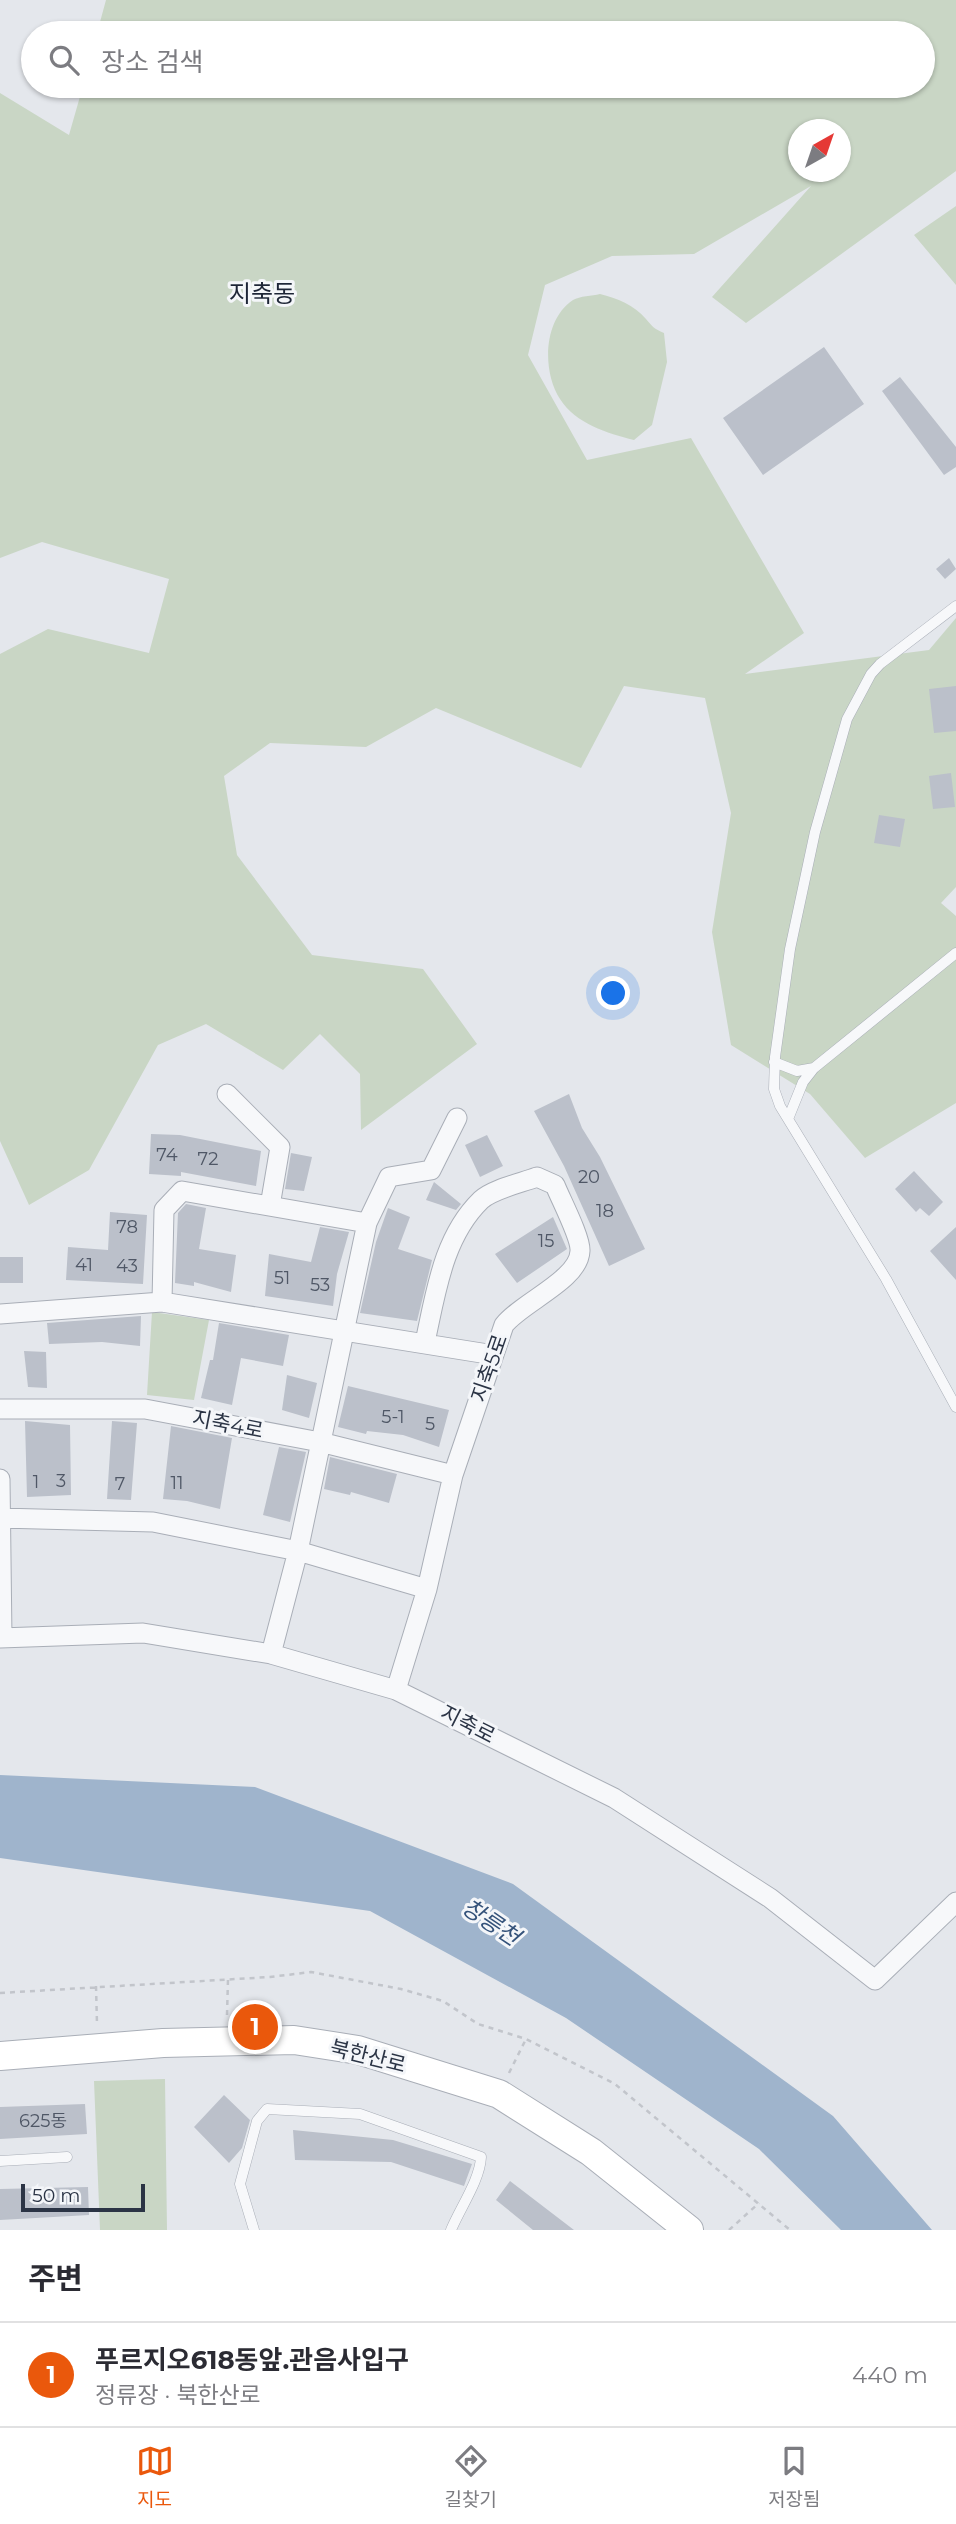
<!DOCTYPE html>
<html lang="ko">
<meta charset="utf-8">
<style>
:root{--surface:#fff;--page:#f2f2f3;--text:#2b2b33;--muted:#7c7c81;--line:#e1e1e2;--accent:#ea580c}
body{margin:0;font-family:Montserrat,"Noto Sans KR",sans-serif;background:var(--page);color:var(--text)}
.compass{position:absolute;left:788px;top:119px;width:63px;height:63px;border-radius:50%;background:var(--surface);box-shadow:0 2px 5px #0004;rotate:40deg}
.scale{position:absolute;left:21px;bottom:18px;width:124px;box-sizing:border-box;padding-left:7px;border:4px solid #2b3445;border-top:0;font-size:19px;line-height:24px;white-space:nowrap;color:#2b3445;-webkit-text-stroke:5px #f4f6f9;paint-order:stroke}
.you{position:absolute;left:614px;top:994px;width:24px;height:24px;margin:-18px;border:5px solid #fff;border-radius:50%;background:#1a73e8;box-shadow:0 0 0 10px #1a73e833}
.badge{display:grid;place-items:center;width:46px;height:46px;border-radius:50%;background:var(--accent);color:#fff;font-size:23px;font-weight:700}
.pin{position:absolute;translate:-50% -50%;border:4px solid #fff;box-shadow:0 2px 7px #0006}
.list{margin:0;padding:0;list-style:none}
h2{display:flex;justify-content:space-between;align-items:center;height:91px;margin:0;padding:0 28px;font-size:30px}
h2 small{font-size:23px;font-weight:400;color:var(--muted)}
.list li{display:grid;grid-template-columns:46px 1fr auto;gap:21px;align-items:center;box-sizing:border-box;height:105px;padding:0 28px;border-top:2px solid var(--line)}
.list b{display:block;font-size:26px;white-space:nowrap}
.list p{margin:0;font-size:23px;white-space:nowrap;color:var(--muted)}
.list em{font-size:23px;font-style:normal;color:var(--muted)}
.icon{flex:none;width:38px;height:38px;fill:none;stroke:currentColor;stroke-width:2;stroke-linecap:round;stroke-linejoin:round}
.map{position:relative;flex:none;width:956px;height:2230px;overflow:hidden}
.search{position:absolute;background:var(--surface);box-shadow:0 2px 5px #0004;left:21px;right:21px;top:21px;height:77px;display:flex;align-items:center;gap:18px;box-sizing:border-box;padding:0 24px;border-radius:38px;color:var(--muted);font-size:26px}
.sheet{height:196px;background:var(--surface)}
nav{display:flex;justify-content:space-around;align-items:center;box-sizing:border-box;height:98px;border-top:2px solid var(--line);background:var(--surface);font-size:19px;color:var(--muted)}
nav a{display:grid;justify-items:center;gap:4px}
nav .on{color:var(--accent)}
.map>svg:first-child{display:block}
.green{fill:#c9d6c5;fill-rule:evenodd}
.water{fill:#9fb4cc}
.building{fill:#bbc0ca}
.lines{fill:none;stroke-linecap:round;stroke-linejoin:round}
.service-casing{stroke:#a9aeb7;stroke-width:11}
.minor-casing{stroke:#a9aeb7;stroke-width:21}
.secondary-casing{stroke:#a9aeb7;stroke-width:30}
.path{stroke:#c2c5cb;stroke-width:2.5;stroke-dasharray:5 5;stroke-linecap:butt}
.service{stroke:#f7f8fa;stroke-width:10}
.minor{stroke:#f7f8fa;stroke-width:19}
.secondary{stroke:#fff;stroke-width:28}
.labels{text-anchor:middle;dominant-baseline:central;stroke-width:6;stroke-linejoin:round;paint-order:stroke}
.number-label{font-size:18px;fill:#4f5766}
.street-label{font-size:21px;fill:#2b3445;stroke:#f4f6f9}
.water-label{font-size:23px;font-style:italic;fill:#34527a;stroke:#f4f6f9}
.quarter-label{font-size:24px;fill:#1d2536;stroke:#f4f6f9}
</style>
<div class="map">
<svg width="956" height="2230" viewBox="0 0 956 2230">
<rect width="100%" height="100%" fill="#e4e7ec"/>
<!-- green -->
<path class="green" d="M106,0H956V171L746,323L712,297L811,186L694,254L612,256L545,285L528,355L587,460L691,438L804,633L745,674L929,650L956,618V887L941,903L956,916V1103L865,1158L810,1094L731,1045L712,932L731,813L705,698L624,686L581,768L436,708L366,747L270,743L224,776L237,855L312,955L423,969L477,1044L361,1130L360,1074L320,1034L283,1070L206,1024L158,1045L89,1170L29,1205L0,1141V654L48,629L149,653L169,579L42,542L0,558V93L69,135L83,86H923V33H97ZM799,130H841V172H799Z
M956,206V285L914,235Z
M600,294C617,298 634,305 646,319C652,326 654,329 664,333L667,362L652,425L634,440C607,433 576,424 560,399C542,371 543,320 573,300C580,296 592,296 600,294Z
M152,1312L209,1320L194,1400L147,1395Z
M165,2079L167,2230H100L94,2081Z"/>
<!-- water -->
<path class="water" d="M0,1775L255,1787L513,1884L833,2116L932,2230H841L759,2149L566,2018L370,1911L0,1858Z"/>
<!-- building -->
<path class="building" d="M824,347L864,404L763,475L723,418Z
M900,377L956,447V467L944,475L882,391Z
M949,558L956,569L945,579L936,569Z
M956,686V731L934,733L929,689Z
M951,773L955,807L933,809L929,776Z
M879,815L905,819L900,847L874,843Z
M569,1094L582,1128L600,1157L645,1249L609,1266L564,1166L534,1111Z
M151,1134L180,1135L261,1151L256,1186L181,1172V1176L149,1174Z
M487,1135L503,1166L480,1177L465,1145Z
M291,1153L312,1157L304,1191L285,1189Z
M914,1171L943,1202L929,1216L920,1208L916,1212L895,1189Z
M434,1182L461,1204L456,1210L426,1200Z
M186,1204L206,1208L199,1249L236,1255L231,1292L194,1282V1286L175,1283L178,1213Z
M388,1208L410,1217L398,1249L432,1260L417,1321L360,1313L376,1242Z
M110,1212L147,1215L143,1284L66,1280L68,1247L108,1250Z
M553,1217L567,1249L517,1283L495,1254Z
M320,1227L349,1232L337,1274L333,1306L265,1296L269,1254L311,1262Z
M956,1227V1280L930,1251Z
M0,1257H23V1283H0Z
M141,1316L140,1346L102,1342L49,1344L47,1323Z
M219,1323L289,1335L283,1366L241,1358L232,1405L201,1398L210,1360H213Z
M24,1351L46,1352L47,1388L28,1387Z
M287,1375L317,1383L309,1418L282,1410Z
M348,1386L449,1410L439,1447L403,1435L367,1431L366,1434L338,1427Z
M25,1421L70,1425L71,1495L27,1497Z
M112,1421L137,1423L131,1500L107,1499Z
M171,1426L232,1438L220,1509L187,1501L163,1499Z
M279,1447L306,1452L290,1522L263,1515Z
M330,1457L397,1474L389,1503L351,1492L350,1495L324,1489Z
M224,2095L250,2120L242,2148L229,2163L194,2127Z
M85,2104L87,2134L0,2139V2107Z
M293,2130L393,2140L472,2164L464,2186L391,2162L295,2160Z
M510,2181L574,2230H533L496,2200Z
M88,2187L89,2215L0,2220V2189Z"/>
<g class="lines">
<!-- service casing -->
<g class="service-casing">
<path id="service" d="M956,606L880,664L871,674L847,719L815,832L790,949L775,1057L774,1089L780,1106L886,1279L956,1407
M774,1062L797,1071L814,1068L803,1082L788,1119
M814,1068L956,953
M0,2161L67,2157
M254,2230L240,2184L257,2121L267,2109L360,2114L481,2157C480,2180 460,2208 451,2230"/>
</g>
<!-- minor casing -->
<g class="minor-casing">
<path id="minor" d="M227,1094L280,1147L270,1206
M162,1302L164,1210L182,1191L367,1223
M0,1314L162,1302L494,1355
M0,1409H145L320,1442L453,1475
M0,1479L2,1638
M0,1518L153,1522L298,1551L427,1589
M0,1638L143,1633L271,1654L396,1690L614,1798L770,1898L875,1980L956,1902
M271,1654L298,1551L367,1223L389,1177L431,1170L457,1118
M396,1690L427,1589L453,1475L504,1325C522,1302 579,1280 580,1251C581,1238 561,1200 555,1185L537,1177C521,1183 493,1189 481,1200C443,1237 436,1292 425,1342"/>
</g>
<!-- secondary casing -->
<g class="secondary-casing">
<path id="secondary" d="M0,2056L163,2043L294,2040L358,2050L499,2094L591,2152L689,2230"/>
</g>
<!-- path -->
<path class="path" d="M96,1986L97,2024
M0,1993L270,1977L311,1972L401,1989L443,2001L478,2024L526,2039L615,2084L790,2230
M227,2015L228,1979
M509,2073L526,2039
M729,2230L759,2203"/>
<!-- service -->
<use href="#service" class="service"/>
<!-- minor -->
<use href="#minor" class="minor"/>
<!-- secondary -->
<use href="#secondary" class="secondary"/>
</g>
<g class="labels">
<!-- number labels -->
<g class="number-label">
<text x="167" y="1155">74</text>
<text x="208" y="1159">72</text>
<text x="589" y="1177">20</text>
<text x="605" y="1211">18</text>
<text x="127" y="1227">78</text>
<text x="546" y="1241">15</text>
<text x="84" y="1265">41</text>
<text x="127" y="1266">43</text>
<text x="282" y="1278">51</text>
<text x="320" y="1285">53</text>
<text x="393" y="1417">5-1</text>
<text x="430" y="1424">5</text>
<text x="61" y="1481">3</text>
<text x="36" y="1482">1</text>
<text x="177" y="1483">11</text>
<text x="120" y="1484">7</text>
<text x="43" y="2121">625동</text>
</g>
<!-- street labels -->
<g class="street-label">
<text transform="translate(489 1368) rotate(-71)">지축5로</text>
<text transform="translate(228 1424) rotate(11)">지축4로</text>
<text transform="translate(468 1724) rotate(27)">지축로</text>
<text transform="translate(368 2056) rotate(14)">북한산로</text>
</g>
<!-- water labels -->
<g class="water-label">
<text transform="translate(491 1922) rotate(34)">창릉천</text>
</g>
<!-- quarter labels -->
<g class="quarter-label">
<text x="262" y="293">지축동</text>
</g>
</g>
</svg>
<svg class="compass" viewBox="-18 -18 36 36"><path d="M0-13l5 13h-10z" fill="#e53935"/><path d="M0 13l5-13h-10z" fill="#7c7c81"/></svg>
<div class="scale">50 m</div>
<div class="you"></div>
<div class="pin badge" style="left:255px;top:2027px">1</div>
<div class="search"><svg class="icon" aria-label="search" viewBox="0 0 24 24"><circle cx="10" cy="10" r="6"/><path d="M15 15l6 6"/></svg>장소 검색</div>
</div>
<section class="sheet">
<h2>주변<small></small></h2>
<ul class="list">
<li><span class="badge">1</span><div><b>푸르지오618동앞.관음사입구</b><p>정류장 · 북한산로</p></div><em>440 m</em></li>
</ul>
</section>
<nav>
<a class="on"><svg class="icon" aria-label="map" viewBox="0 0 24 24"><path d="M3 6l6-2 6 2 6-2v14l-6 2-6-2-6 2zM9 4v14M15 6v14"/></svg>지도</a>
<a><svg class="icon" aria-label="directions" viewBox="0 0 24 24"><path d="M12 3l9 9-9 9-9-9zM9 14v-3h6M13 9l2 2-2 2"/></svg>길찾기</a>
<a><svg class="icon" aria-label="saved" viewBox="0 0 24 24"><path d="M7 4h10v16l-5-4-5 4z"/></svg>저장됨</a>
</nav>
